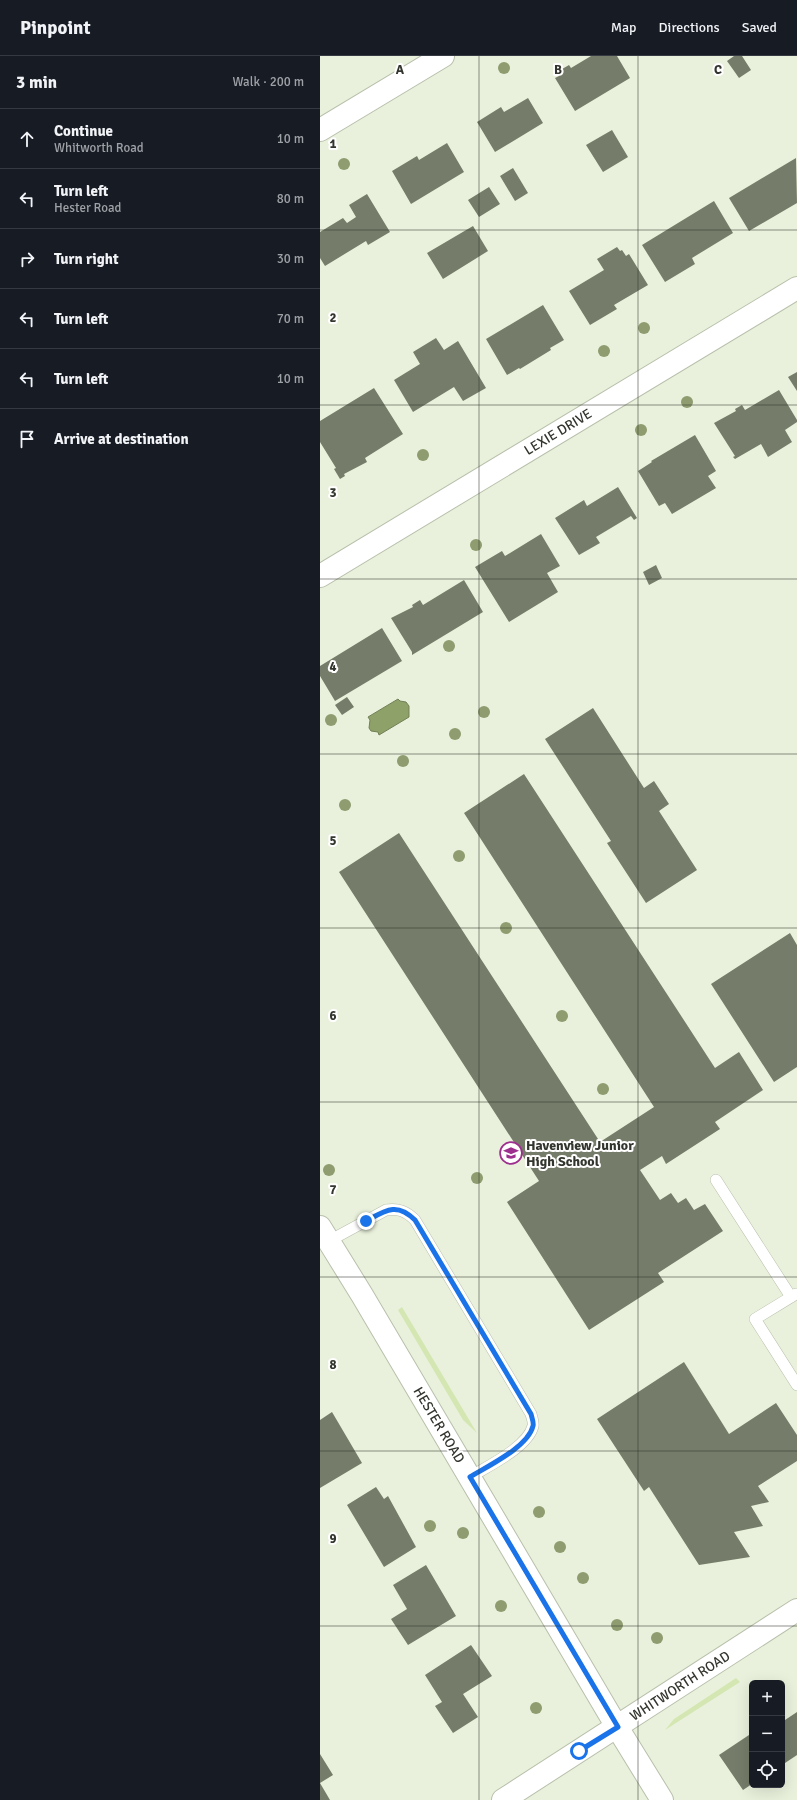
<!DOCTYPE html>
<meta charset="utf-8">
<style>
:root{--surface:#171b24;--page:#242831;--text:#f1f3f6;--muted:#9ea1a6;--line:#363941}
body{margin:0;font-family:Signika,sans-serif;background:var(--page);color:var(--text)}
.controls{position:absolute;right:12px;bottom:12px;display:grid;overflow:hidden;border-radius:6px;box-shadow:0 4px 16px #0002}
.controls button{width:36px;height:36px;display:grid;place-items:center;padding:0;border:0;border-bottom:1px solid var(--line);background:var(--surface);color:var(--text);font:20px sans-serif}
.stop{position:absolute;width:12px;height:12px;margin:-9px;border:3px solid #1a73e8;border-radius:50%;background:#fff}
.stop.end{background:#1a73e8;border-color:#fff;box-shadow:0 1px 4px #0008}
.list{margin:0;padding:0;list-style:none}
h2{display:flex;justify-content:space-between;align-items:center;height:52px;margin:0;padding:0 16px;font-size:17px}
h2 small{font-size:13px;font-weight:400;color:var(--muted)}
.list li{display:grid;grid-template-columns:26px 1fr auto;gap:12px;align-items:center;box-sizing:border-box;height:60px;padding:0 16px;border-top:1px solid var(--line)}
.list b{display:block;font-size:15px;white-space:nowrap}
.list p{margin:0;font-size:13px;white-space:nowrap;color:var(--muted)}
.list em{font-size:13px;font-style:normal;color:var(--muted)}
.icon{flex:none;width:22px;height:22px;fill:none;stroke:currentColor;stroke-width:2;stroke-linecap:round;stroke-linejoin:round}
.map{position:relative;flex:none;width:477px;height:1744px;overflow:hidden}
header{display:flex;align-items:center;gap:24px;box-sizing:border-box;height:56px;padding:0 20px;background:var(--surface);border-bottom:1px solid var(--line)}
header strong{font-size:19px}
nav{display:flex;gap:22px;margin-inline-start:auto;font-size:14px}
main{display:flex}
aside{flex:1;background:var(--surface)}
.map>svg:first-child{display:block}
.green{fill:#d4e7b2}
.water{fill:#8ea169;stroke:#738157}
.building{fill:#757c69}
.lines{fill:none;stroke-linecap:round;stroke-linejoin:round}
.service-casing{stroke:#b8c0ac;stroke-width:12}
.minor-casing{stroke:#b8c0ac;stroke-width:24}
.service{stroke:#fff;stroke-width:11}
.minor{stroke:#fff;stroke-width:22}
.tree{fill:#8e9c70}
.route{stroke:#1a73e8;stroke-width:5}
.grid{fill:none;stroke:#33362e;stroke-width:1;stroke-opacity:0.55}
.labels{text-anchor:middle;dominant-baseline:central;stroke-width:4;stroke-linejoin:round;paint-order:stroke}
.street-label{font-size:14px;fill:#33362e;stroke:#fff}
.poi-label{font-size:14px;font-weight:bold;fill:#33362e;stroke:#fff;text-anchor:start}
.grid-label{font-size:13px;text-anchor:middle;font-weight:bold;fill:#33362e;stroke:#fff;stroke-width:4;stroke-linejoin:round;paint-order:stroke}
</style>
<header>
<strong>Pinpoint</strong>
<nav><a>Map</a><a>Directions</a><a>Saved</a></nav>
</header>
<main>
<aside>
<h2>3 min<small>Walk · 200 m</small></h2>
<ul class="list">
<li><svg class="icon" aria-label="ahead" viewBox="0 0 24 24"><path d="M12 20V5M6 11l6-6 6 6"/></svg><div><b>Continue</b><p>Whitworth Road</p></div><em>10 m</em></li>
<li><svg class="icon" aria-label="left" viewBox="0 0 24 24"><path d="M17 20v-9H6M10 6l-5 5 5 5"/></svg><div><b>Turn left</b><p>Hester Road</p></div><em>80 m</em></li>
<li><svg class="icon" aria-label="right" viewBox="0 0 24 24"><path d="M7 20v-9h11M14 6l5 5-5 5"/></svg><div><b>Turn right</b></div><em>30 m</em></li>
<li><svg class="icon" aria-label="left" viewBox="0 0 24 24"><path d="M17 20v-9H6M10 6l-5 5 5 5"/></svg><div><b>Turn left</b></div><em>70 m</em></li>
<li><svg class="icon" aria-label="left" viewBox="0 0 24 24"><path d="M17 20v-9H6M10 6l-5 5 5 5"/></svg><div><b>Turn left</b></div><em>10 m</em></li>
<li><svg class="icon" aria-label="arrive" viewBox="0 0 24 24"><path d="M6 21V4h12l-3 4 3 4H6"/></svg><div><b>Arrive at destination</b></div></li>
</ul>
</aside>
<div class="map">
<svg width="477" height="1744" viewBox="0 0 477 1744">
<rect width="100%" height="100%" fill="#e9f1dc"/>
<!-- green -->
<path class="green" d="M82,1251L157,1377L143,1364L78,1254Z
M416,1622L420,1626L345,1674L354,1663Z"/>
<!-- water -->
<path class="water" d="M78,643L80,645L86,646L89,650V661L59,679L58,676L51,675L49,672L50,664L48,661Z"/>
<!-- building -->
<path class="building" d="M271,0H297L310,22L255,55L235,22L239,20L237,16L249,9L251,12Z
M414,0H422L431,14L419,22L407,5Z
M208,42L223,67L175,96L157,66L181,51L184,56Z
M292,74L308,101L283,116L266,89Z
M127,87L144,116L91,148L72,115L97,100L99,104Z
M476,102L477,147L429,175L409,142Z
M193,112L208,137L195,145L180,120Z
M169,131L180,148L159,161L148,144Z
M47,138L70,176L48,189L46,185L5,210L0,202V176L23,162L27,167L36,161L29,149Z
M394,145L413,177L372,202L375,208L345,226L322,189Z
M153,170L168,195L123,223L107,197Z
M297,191L300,195L302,194L306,200L309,198L328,229L294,249L297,253L270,269L249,235L284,214L277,203Z
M223,249L244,284L230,292L231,294L200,313L199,312L187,319L166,283Z
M116,282L124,294L138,285L166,332L143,345L134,331L93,356L74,324L100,308L93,296Z
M477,316V335L468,321Z
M54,332L83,378L45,402L47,406L24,418L25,420L20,423L14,413L16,412L0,386V365Z
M459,334L477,364V366L465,374L472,386L448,401L441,388L415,403L413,401L415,400L394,367L416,355L415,353L422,349L425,354Z
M375,379L396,415L388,420L396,432L352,458L345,447L339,450L318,415L332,406L331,405Z
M298,431L317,462L314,464L311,460L276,481L280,487L259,499L235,462L264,444L267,450Z
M221,478L240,510L227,517L238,536L189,566L155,511L182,495L185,500Z
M336,509L342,522L329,529L323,516Z
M144,524L163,556L92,599V596L71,562L93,551L92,549L100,544L103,549Z
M62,572L82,605L15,645L0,620V610Z
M27,641L34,651L22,659L15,649Z
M273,652L324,732L334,725L349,748L339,755L377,814L326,847L287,787L291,785L225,683Z
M204,718L395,1012L419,996L443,1034L395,1066L400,1073L346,1108L342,1100L320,1114L340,1144L351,1137L358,1147L366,1142L374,1154L385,1148L403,1175L338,1217L344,1226L269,1274L187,1146L219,1125L19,816L79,777L280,1086L334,1051L144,757Z
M470,877L477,889V1011L454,1026L391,928Z
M364,1306L409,1378L456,1347L477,1379V1405L438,1430L449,1446L431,1450L443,1470L414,1476L430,1501L379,1509L329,1431L324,1435L277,1363Z
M12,1356L42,1407L0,1432V1364Z
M56,1431L64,1443L68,1440L96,1491L64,1511L27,1449Z
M106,1509L136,1560L88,1589L71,1563L87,1553L73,1529Z
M151,1589L172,1620L143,1638L158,1661L133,1677L115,1650L122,1646L105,1619Z
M477,1656V1699L462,1709V1666Z
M429,1679L432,1685V1728L423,1734L399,1699Z
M0,1698L13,1719L0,1727Z
M0,1727L10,1744H0Z"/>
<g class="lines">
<!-- service casing -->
<g class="service-casing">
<path id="service" d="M396,1124L471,1241
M9,1185L66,1154C78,1152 86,1155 95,1164L211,1358C212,1362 214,1367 213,1370C208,1391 168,1410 150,1421
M476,1238L435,1263L477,1329"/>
</g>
<!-- minor casing -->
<g class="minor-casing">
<path id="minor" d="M0,74L123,0
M0,520L477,232
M0,1171L42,1239L297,1671L342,1744
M183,1744L477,1554"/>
</g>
<!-- service -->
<use href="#service" class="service"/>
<!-- minor -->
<use href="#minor" class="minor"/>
</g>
<!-- trees -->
<g class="tree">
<circle cx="184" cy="12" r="6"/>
<circle cx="24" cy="108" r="6"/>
<circle cx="324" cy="272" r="6"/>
<circle cx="284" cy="295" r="6"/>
<circle cx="367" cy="346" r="6"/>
<circle cx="321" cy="374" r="6"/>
<circle cx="103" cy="399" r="6"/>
<circle cx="156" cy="489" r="6"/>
<circle cx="129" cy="590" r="6"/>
<circle cx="164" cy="656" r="6"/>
<circle cx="11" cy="664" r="6"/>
<circle cx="135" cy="678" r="6"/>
<circle cx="83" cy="705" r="6"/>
<circle cx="25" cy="749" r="6"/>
<circle cx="139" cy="800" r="6"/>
<circle cx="186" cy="872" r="6"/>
<circle cx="242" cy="960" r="6"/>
<circle cx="283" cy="1033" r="6"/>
<circle cx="9" cy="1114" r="6"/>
<circle cx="157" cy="1122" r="6"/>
<circle cx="219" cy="1456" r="6"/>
<circle cx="110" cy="1470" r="6"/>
<circle cx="143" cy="1477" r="6"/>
<circle cx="240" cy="1491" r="6"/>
<circle cx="263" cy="1522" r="6"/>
<circle cx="181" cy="1550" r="6"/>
<circle cx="297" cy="1569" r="6"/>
<circle cx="337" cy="1582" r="6"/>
<circle cx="216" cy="1652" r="6"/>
</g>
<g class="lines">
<!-- route -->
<path class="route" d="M46,1165C66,1154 77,1146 95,1164L211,1358C212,1362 214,1367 213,1370C208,1391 168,1410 150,1421L298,1671L259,1695"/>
</g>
<!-- grid -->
<path class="grid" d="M159,0V1744M318,0V1744M0,174H477M0,349H477M0,523H477M0,698H477M0,872H477M0,1046H477M0,1221H477M0,1395H477M0,1570H477"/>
<!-- icons -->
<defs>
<g id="school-ring" transform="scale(1.15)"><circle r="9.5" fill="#fff" stroke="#9d2f8e" stroke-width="1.5"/><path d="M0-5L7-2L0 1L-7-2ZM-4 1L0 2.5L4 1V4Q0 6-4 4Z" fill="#9d2f8e"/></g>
</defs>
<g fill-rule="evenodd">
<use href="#school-ring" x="191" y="1097"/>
</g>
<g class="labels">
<!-- street labels -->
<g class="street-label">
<text transform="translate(238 376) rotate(-31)">LEXIE DRIVE</text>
<text transform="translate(119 1369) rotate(59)">HESTER ROAD</text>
<text transform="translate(360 1630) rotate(-33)">WHITWORTH ROAD</text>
</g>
<!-- poi labels -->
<g class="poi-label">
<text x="206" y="1089">Havenview Junior<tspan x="206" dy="16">High School</tspan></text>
</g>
</g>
<g class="grid-label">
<text x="80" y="18">A</text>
<text x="238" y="18">B</text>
<text x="398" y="18">C</text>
<text x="13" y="92">1</text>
<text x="13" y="266">2</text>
<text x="13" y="441">3</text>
<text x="13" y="615">4</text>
<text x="13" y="789">5</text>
<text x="13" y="964">6</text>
<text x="13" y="1138">7</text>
<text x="13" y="1313">8</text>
<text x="13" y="1487">9</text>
</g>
</svg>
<div class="controls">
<button>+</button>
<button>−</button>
<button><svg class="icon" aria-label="locate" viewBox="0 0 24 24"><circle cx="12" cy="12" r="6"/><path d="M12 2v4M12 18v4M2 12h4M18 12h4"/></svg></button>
</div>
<div class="stop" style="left:259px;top:1695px"></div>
<div class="stop end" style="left:46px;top:1165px"></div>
</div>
</main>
